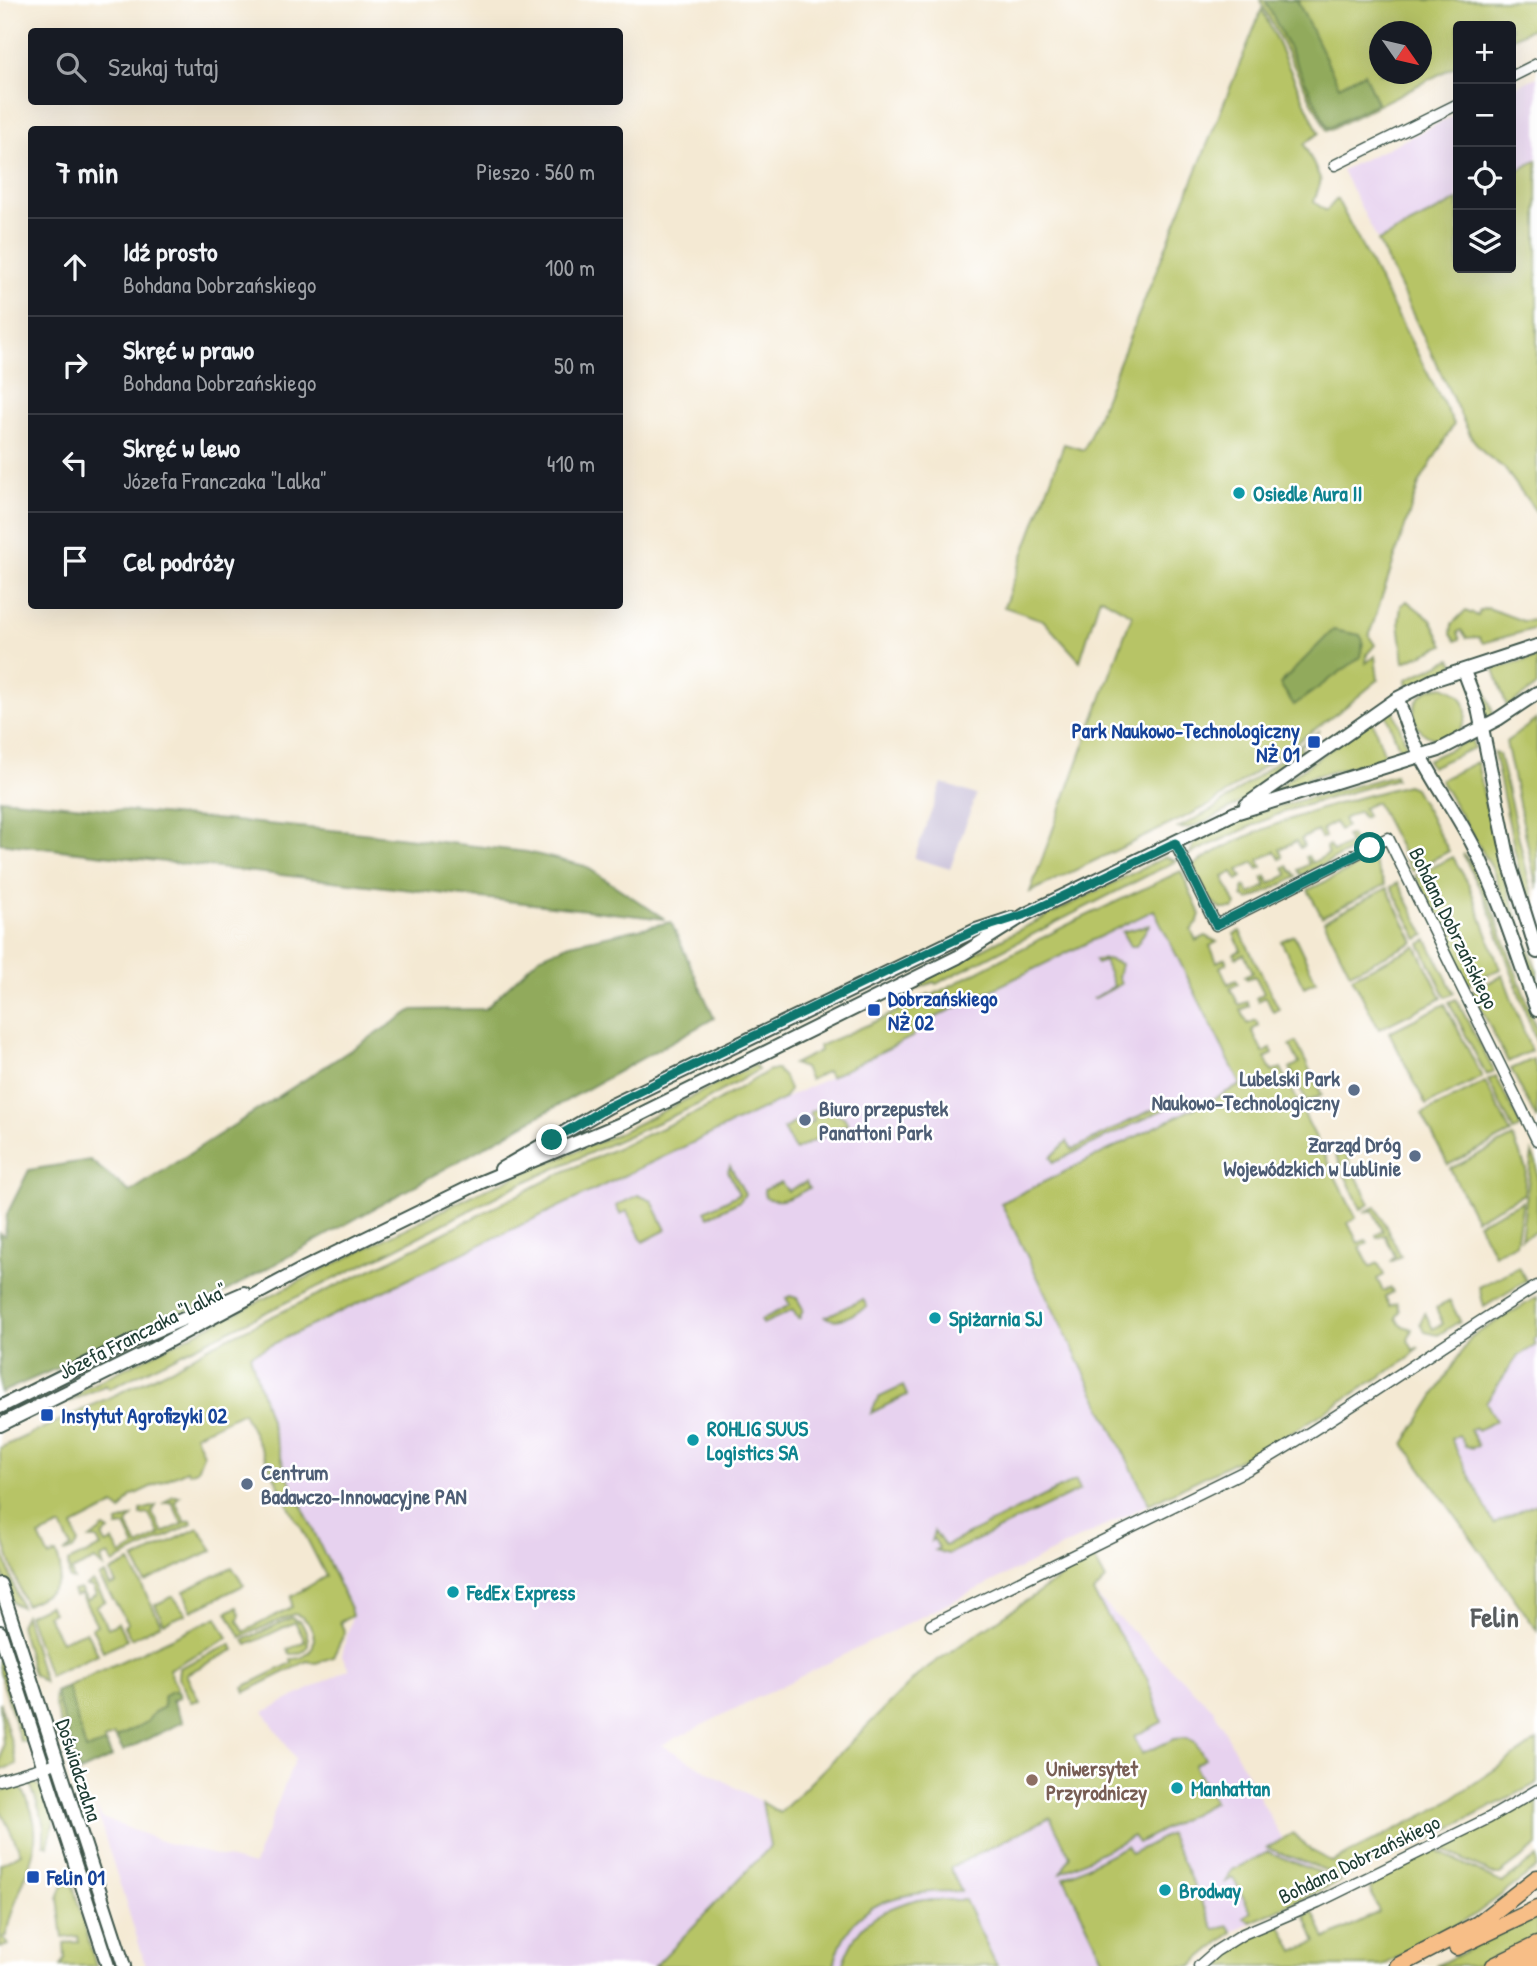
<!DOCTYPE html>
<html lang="pl">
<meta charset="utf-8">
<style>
:root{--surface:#171b24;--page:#20242c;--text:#f1f3f6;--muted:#9ea1a6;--line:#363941}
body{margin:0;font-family:"Patrick Hand",sans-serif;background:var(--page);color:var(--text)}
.controls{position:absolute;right:21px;top:21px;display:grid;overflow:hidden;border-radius:7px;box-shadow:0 7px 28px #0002}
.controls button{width:63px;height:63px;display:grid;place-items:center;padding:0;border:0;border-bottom:2px solid var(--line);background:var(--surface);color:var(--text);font:35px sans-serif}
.compass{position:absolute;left:1369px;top:21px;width:63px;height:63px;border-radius:50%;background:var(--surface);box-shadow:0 7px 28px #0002;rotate:124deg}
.stop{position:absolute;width:21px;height:21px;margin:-16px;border:5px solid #0f766e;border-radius:50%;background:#fff}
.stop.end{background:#0f766e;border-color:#fff;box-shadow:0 2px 7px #0008}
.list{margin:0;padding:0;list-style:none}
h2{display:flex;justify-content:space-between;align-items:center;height:91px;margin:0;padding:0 28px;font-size:30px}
h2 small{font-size:23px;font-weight:400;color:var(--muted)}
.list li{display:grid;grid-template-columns:46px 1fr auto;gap:21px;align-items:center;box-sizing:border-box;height:98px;padding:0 28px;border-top:2px solid var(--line)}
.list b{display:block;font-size:26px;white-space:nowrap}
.list p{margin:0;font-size:23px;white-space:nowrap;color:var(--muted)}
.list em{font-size:23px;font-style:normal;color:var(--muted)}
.icon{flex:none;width:38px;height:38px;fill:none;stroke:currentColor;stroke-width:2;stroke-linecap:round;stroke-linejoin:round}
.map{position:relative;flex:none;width:1537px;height:1966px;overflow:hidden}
.search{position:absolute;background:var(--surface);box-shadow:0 7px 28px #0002;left:28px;top:28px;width:595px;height:77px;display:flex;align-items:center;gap:18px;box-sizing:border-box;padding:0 24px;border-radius:7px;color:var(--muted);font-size:26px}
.panel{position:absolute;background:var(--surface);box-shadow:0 7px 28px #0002;left:28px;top:126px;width:595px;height:483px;border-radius:7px}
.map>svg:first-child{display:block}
.built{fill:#e7d2ef}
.industrial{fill:#c8bfd8}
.green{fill:#b7c466;stroke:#6b804d;stroke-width:2;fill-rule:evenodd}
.forest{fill:#91aa5b;stroke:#587448;stroke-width:2}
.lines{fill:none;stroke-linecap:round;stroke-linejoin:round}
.minor-casing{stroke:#3f574c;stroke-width:13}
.tertiary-casing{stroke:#3f574c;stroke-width:16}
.primary-casing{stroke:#3f574c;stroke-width:19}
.minor{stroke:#fff;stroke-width:10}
.tertiary{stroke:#fff;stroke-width:12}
.primary{stroke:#f7be87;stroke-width:16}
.route{stroke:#0f766e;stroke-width:9}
.culture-dot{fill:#0f9aa8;stroke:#fff;stroke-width:2.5}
.transit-dot{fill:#1a4fb4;stroke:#fff;stroke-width:2.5}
.service-dot{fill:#5c6f8a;stroke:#fff;stroke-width:2.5}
.education-dot{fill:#8d6e63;stroke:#fff;stroke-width:2.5}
.labels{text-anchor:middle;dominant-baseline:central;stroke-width:5;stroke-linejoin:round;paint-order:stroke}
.culture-label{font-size:21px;font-weight:bold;fill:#0d838f;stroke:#fff;text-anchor:start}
.transit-label{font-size:21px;font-weight:bold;fill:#164399;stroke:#fff;text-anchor:start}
.street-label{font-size:21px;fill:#1f3d34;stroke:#fff}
.service-label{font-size:21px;font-weight:bold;fill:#4e5e75;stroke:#fff;text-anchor:end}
.education-label{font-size:21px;font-weight:bold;fill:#785e54;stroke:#fff;text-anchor:start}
.district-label{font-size:28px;font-weight:bold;fill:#585c5e;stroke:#fff}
</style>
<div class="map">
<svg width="1537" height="1966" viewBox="0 0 1537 1966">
<rect width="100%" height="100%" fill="#fff"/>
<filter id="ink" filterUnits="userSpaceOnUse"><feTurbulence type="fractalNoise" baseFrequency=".0143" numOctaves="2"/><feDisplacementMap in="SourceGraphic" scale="14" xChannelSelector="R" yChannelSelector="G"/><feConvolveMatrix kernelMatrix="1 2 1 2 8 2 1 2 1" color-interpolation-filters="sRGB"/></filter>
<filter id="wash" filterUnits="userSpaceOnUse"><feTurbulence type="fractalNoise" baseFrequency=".00686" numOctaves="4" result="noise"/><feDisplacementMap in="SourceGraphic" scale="28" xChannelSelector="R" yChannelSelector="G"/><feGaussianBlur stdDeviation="1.57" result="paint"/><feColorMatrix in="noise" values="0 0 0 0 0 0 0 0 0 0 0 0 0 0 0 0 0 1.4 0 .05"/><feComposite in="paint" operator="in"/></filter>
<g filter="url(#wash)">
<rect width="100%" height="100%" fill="#f4e9d3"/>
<!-- built -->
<path class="built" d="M1537,77V160L1511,174V89Z
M1458,114V200L1378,241L1342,170Z
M1154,910L1242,1085L1001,1203L1149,1504L662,1745L780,1813L922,1671L1093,1556L1106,1580L1093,1593L1213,1709L1284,1843L1330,1886L1232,1932L1191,1966H146L94,1803L102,1818L164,1842L254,1865L295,1758L264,1712L349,1669L342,1655L352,1616L350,1608L285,1470L249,1355L830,1077L913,1036L912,1029Z
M1537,1305V1570L1514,1583L1421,1416L1471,1337Z"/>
<!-- industrial -->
<path class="industrial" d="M942,783L976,795L950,869L914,858Z"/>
<!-- green -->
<path class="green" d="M1260,0H1537V26L1511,39V26H1458V65L1327,131ZM1380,32H1422V74H1380Z
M1262,9L1319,133L1304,144L1321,180L1314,202L1326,211L1337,199L1454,424L1419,484L1369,636L1375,645L1367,654L1366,663L1375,656L1378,680L1344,708L1210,805L1030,892L1132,615L1100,597L1080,661L1043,620L1004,607L1064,444L1084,450Z
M1537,160V513L1504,468L1485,454L1471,437L1378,241L1458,200V268H1511V174Z
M1407,601L1431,620L1444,645L1404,662L1399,622L1401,605Z
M1488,608L1523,621L1537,620V628L1483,643L1479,637L1467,638L1461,630L1458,632L1460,639L1456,641L1451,634L1452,624L1465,611L1478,616L1480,610Z
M1537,657V686L1507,707L1494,669Z
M1451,659L1455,666L1408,687L1407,679Z
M1480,673L1494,716L1487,721L1472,675Z
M1414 713a26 26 0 1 1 52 0a26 26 0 1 1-52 0Z
M1392,706L1409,751L1401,753L1385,711Z
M1537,719V889L1506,742Z
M1372,720L1386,758L1311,777L1250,806Z
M1320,730L1300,746L1303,752C1296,757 1291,765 1284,771C1267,786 1198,834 1178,828L1212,810Z
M1472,739L1474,748L1431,767L1427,760Z
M1494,753L1499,754L1537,915V933L1523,889Z
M1477,762L1498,862L1537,971V992L1492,868L1440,780Z
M1395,775L1396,779L1285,811L1190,854L1195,841L1257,812Z
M1407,785L1414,788L1449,851L1412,871L1376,802L1363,808L1367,816L1363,818L1359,811L1343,819L1346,826L1339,830L1335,822L1322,829L1325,837L1321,838L1317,831L1301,839L1304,846L1300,848L1296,841L1280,849L1283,857L1280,859L1275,851L1259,860L1262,867L1258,869L1254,862L1238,870L1242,877L1237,880L1233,872L1223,877L1236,905L1233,909H1221L1209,899L1193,865C1259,824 1333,804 1407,785Z
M1350,835L1354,842L1362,838L1365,844L1301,875L1298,870L1309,864L1305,857L1308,856L1312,863L1329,854L1326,847L1329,845L1333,852L1350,844L1346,836Z
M1463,854L1477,870L1485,888L1537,1030V1044L1487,903Z
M1165,857L1176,861L936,984L934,982L903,994L923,980L1019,930Z
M1453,857L1469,885L1500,969L1468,984L1415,876Z
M1370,860H1373L1385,885L1322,917L1308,890Z
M1287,866L1297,877L1249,900L1243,897V888L1245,886L1250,894L1267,886L1263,878L1266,876L1270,884L1288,875L1284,867Z
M1181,871L1200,914L1197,924L1191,930L1196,941L1206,936L1217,942L1210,946L1217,962L1225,958L1227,963L1220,967L1228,984L1236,980L1238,984L1230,988L1239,1005L1247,1002L1249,1006L1241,1010L1248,1024L1256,1020L1259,1026L1252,1030L1263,1053L1271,1049L1273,1054L1265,1058L1272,1072L1281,1068L1356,1218L1348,1223L1358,1243L1366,1240L1368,1243L1360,1247L1370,1267L1378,1263L1384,1275L1377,1279L1383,1291L1391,1288L1393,1292L1385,1297L1390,1306L1397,1303L1400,1311L1396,1318L1400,1325L1412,1329L1408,1340L1413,1350L1419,1347L1408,1359L1285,1437L1149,1504L1001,1203L1241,1085L1154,910L912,1029L914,1036L830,1077L827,1071L810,1080L804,1068L793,1064L820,1051L819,1046L886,1017L929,994L931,996L1065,926Z
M1398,883L1425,935L1418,939L1391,887Z
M1387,888L1414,942L1350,973L1324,921Z
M1149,925L1136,946H1130L1122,932Z
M1240,931L1279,1009L1273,1012L1266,997L1258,1001L1256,998L1264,993L1255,976L1247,979L1245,976L1253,972L1244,954L1236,958L1234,954L1241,950L1234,934Z
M1294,935L1316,981L1304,987L1281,941Z
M1427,940L1454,993L1446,997L1420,944Z
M1416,946L1442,998L1379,1029L1352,977Z
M1107,959L1121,964L1118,977L1121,984L1093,999L1114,986L1104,961L1097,964L1095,960Z
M1503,975L1531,1051L1508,1062L1472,991Z
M1456,999L1494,1071L1486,1075L1449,1002Z
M1445,1004L1482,1077L1426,1105L1389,1032Z
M1296,1042L1322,1095L1307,1102L1290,1068L1299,1063L1290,1045Z
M1533,1059L1537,1071V1120L1511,1069Z
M755,1065L758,1070L699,1104L514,1187L395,1249L109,1389L106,1385L69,1402L85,1388L483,1190L615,1135Z
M770,1070H777L784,1077L789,1090L784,1099L250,1355L285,1470L350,1608L352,1616L340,1622L345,1632L333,1657L316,1663L307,1661L245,1692L243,1687L292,1663L291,1659C324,1659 318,1619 294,1614L241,1637L227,1612L237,1607L240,1615L238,1620L244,1632L292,1607L291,1597L326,1576L300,1525L295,1519L243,1412L195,1435L203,1454L197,1470L189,1473L187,1470L131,1496L121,1511L114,1505L73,1526L78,1542L73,1550L64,1553L71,1547L61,1526L39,1536L49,1557L56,1554C70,1585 49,1594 25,1605L0,1531V1448L171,1369L208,1347L395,1258L559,1174L706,1108Z
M1496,1076L1521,1127L1514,1131L1488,1080Z
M1485,1082L1511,1133L1448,1165L1422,1114Z
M1166,1103L1167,1108L1057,1161L1053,1162L1051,1157L1067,1141L1072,1150Z
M819,1108L844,1117L848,1124L795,1150L783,1129L796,1122L800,1128L814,1121L810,1112Z
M1513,1137L1526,1169L1524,1194L1476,1219L1450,1169Z
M1342,1147L1370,1204L1361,1209L1334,1152Z
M1532,1153L1537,1165V1231L1521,1239Z
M730,1166L745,1194L740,1201L708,1217L705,1211L739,1194L728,1171Z
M781,1182L788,1191L806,1182L809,1188C795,1195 780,1206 765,1197L764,1190Z
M638,1195L652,1201L666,1230L643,1242L627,1211L620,1214L616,1206Z
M1523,1201L1516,1244L1494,1254L1478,1223Z
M1376,1207L1401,1256L1390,1262L1395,1256L1385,1235L1377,1238L1376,1235L1383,1231L1373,1211L1364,1212Z
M1519,1267L1526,1281L1484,1307L1479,1287Z
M790,1296L797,1298L803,1309L800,1318L798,1319L793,1310L763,1324L761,1320L790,1305L786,1298Z
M1537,1297V1337L1533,1339L1536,1345L1518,1356L1486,1402L1496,1421L1477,1430L1475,1427L1470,1430L1478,1446L1472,1448L1465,1446L1459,1435L1451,1439L1494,1524L1537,1503V1630L1404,1444L1471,1337Z
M863,1299L867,1307C854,1313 839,1325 825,1317Z
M1450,1301L1460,1321L1438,1335L1425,1332L1420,1323L1425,1313L1433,1329L1443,1324L1436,1308Z
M903,1386L907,1395L871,1413L878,1398Z
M1076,1480L1080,1490L948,1554L935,1550L939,1548L934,1539L931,1541L934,1531L945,1546Z
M173,1496H180L175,1501L185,1522L191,1520L192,1524L113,1563L109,1555L101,1558L104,1568L95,1560L71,1571L74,1580L69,1579L68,1562L101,1547L97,1539H90L104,1528L109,1531L102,1536L106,1544L113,1541L121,1555L135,1547L125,1526L117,1527L118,1522L132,1517L127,1524L138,1546L160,1535L149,1514L141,1515V1510L156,1506L152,1512L163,1533L182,1524L172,1502L164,1503Z
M198,1528L213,1550L145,1582L134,1560Z
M0,1543L21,1607L13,1603L0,1564Z
M1093,1556L1106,1580L1093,1593L1147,1678L1162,1722L1134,1736L1142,1754L1174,1739L1187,1738L1195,1742L1205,1759L1194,1765L1214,1802L1138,1843L1133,1836L1061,1873L1070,1856L1050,1817L950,1868L961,1891C903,1891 848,1898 834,1966H655L770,1847L762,1802L780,1813L922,1671Z
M130,1562L161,1624L131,1639L124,1626L128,1623L99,1577L105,1574L110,1586L116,1584L110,1572Z
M232,1567L244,1585L191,1611L184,1591Z
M93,1581L105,1601L96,1606L108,1628L118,1623L127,1640L103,1651L92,1628L97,1625L81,1594L75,1596L73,1591L80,1589L87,1600L96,1595L92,1587L86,1586Z
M173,1596L186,1614L164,1623L155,1605Z
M49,1605L53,1612L47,1615L61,1641L86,1631L98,1654L49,1676L28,1615Z
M25,1615L44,1682L33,1674L20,1625Z
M217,1617L228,1638L169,1669L180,1697L172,1701L183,1722L123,1751L114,1735L104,1740L112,1757L75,1774L54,1702L55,1692Z
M291,1618L301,1622C309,1636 315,1654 291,1654L287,1650L305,1641L295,1622L247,1645L244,1640Z
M231,1644L234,1650L186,1674L199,1700L191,1702L178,1677L179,1668Z
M0,1652L3,1664L27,1742L20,1741L0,1672Z
M0,1702L17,1764L0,1771L3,1744Z
M1537,1741V1783L1532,1786L1433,1837L1343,1877L1267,1848L1293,1833L1312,1851L1332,1862L1438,1808Z
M29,1780L44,1788L54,1821L48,1846L44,1844V1823Z
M21,1787C46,1831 34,1855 17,1898C13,1911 7,1922 7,1936L3,1937L8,1945L0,1948V1864L21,1853L0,1809V1791Z
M1537,1798V1846L1500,1874H1492L1440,1848Z
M1169,1834L1215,1930L1228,1926L1232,1932L1191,1966H1104L1106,1964L1064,1878L1126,1846L1131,1854Z
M1435,1850L1502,1883L1537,1857V1868L1476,1914L1382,1966H1212L1249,1938L1281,1925L1294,1952L1316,1942L1305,1915L1313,1912L1325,1939L1379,1912L1370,1889L1375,1880Z
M1268,1852L1341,1881L1251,1922L1243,1917L1251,1912L1233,1878L1225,1882L1232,1870Z
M72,1882L96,1966H61L65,1959L64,1943L79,1942L78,1936L63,1938L58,1898L63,1884Z
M914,1900H965L997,1966H842C855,1925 874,1912 914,1900Z
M1537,1915V1936L1477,1966H1436Z"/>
<!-- forest -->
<path class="forest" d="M1265,0H1297L1339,86L1364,73L1377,103L1328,128Z
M1333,630L1360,635L1363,641L1361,657L1294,705L1280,684Z
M0,799L362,833L527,852L585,866L665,919L0,843Z
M671,922L714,1018L198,1307L0,1393V1233L5,1236L7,1214L29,1170L90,1160L130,1192L413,1010L485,1009L539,957L570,944Z
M68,1687L86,1750L105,1743L112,1757L80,1772L55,1692Z
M170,1691H178L180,1697L172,1701L183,1722L123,1751L116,1738L147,1722L153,1713L164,1707L163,1697Z"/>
</g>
<g filter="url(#ink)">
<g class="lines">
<!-- minor casing -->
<g class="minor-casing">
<path id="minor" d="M1511,77L1537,64
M1335,165L1458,104
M1175,843L1216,925L1388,838L1537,1140
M931,1625L1251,1468C1349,1412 1440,1344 1537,1286
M0,1780L57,1763
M1199,1966L1216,1951L1243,1934L1318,1902L1489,1818L1537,1790"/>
</g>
<!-- tertiary casing -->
<g class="tertiary-casing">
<path id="tertiary" d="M1464,671L1478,708L1510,866L1537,952
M1398,698C1412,754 1447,795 1473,845C1500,897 1517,955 1537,1010
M1246,805L1398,698L1433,680L1537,646
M501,1169L608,1107L976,930L1012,918
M0,1407L137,1339L244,1293
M0,1425L140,1356L303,1269L479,1183L623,1123L958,957L1026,914L1235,813L1439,750L1498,719L1537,693
M0,1584L124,1966
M0,1632L108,1966"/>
</g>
<!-- primary casing -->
<g class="primary-casing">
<path id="primary" d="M1457,1947L1537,1909
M1398,1966L1478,1924L1537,1878
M1494,1966L1537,1945
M1519,1966L1537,1961"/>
</g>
<!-- minor -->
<use href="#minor" class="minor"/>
<!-- tertiary -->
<use href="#tertiary" class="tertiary"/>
<!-- primary -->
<use href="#primary" class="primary"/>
</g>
</g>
<g class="lines" filter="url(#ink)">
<!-- route -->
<path class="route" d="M552,1140L608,1107L886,972L976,930L1026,914L1175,843L1216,925L1370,848"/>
</g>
<!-- markers -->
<g class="culture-dot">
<circle cx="1239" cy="493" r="7"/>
<circle cx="935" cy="1318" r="7"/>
<circle cx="693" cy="1440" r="7"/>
<circle cx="453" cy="1592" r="7"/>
<circle cx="1177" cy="1788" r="7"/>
<circle cx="1165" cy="1890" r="7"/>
</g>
<g class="transit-dot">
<rect x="1307" y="735" width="14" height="14" rx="3.5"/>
<rect x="867" y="1003" width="14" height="14" rx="3.5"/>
<rect x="40" y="1408" width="14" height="14" rx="3.5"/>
<rect x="26" y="1870" width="14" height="14" rx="3.5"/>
</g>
<g class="service-dot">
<circle cx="1354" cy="1090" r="7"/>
<circle cx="805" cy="1120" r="7"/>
<circle cx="1415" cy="1156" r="7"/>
<circle cx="247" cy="1484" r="7"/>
</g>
<circle class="education-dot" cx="1032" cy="1780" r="7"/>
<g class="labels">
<!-- culture labels -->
<g class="culture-label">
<text x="1253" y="493">Osiedle Aura II</text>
<text x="949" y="1318">Spiżarnia SJ</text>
<text x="707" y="1428">ROHLIG SUUS<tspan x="707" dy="24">Logistics SA</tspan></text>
<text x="467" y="1592">FedEx Express</text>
<text x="1191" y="1788">Manhattan</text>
<text x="1179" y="1890">Brodway</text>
</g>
<!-- transit labels -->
<g class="transit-label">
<text x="1300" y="730" text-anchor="end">Park Naukowo-Technologiczny<tspan x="1300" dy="24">NŻ 01</tspan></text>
<text x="888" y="998">Dobrzańskiego<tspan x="888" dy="24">NŻ 02</tspan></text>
<text x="61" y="1415">Instytut Agrofizyki 02</text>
<text x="47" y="1877">Felin 01</text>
</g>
<!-- street labels -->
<g class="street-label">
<text transform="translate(1454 928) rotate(64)">Bohdana Dobrzańskiego</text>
<text transform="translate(143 1331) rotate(-27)">Józefa Franczaka "Lalka"</text>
<text transform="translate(79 1770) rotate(72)">Doświadczalna</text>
<text transform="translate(1359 1859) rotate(-26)">Bohdana Dobrzańskiego</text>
</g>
<!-- service labels -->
<g class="service-label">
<text x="1340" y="1078">Lubelski Park<tspan x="1340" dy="24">Naukowo-Technologiczny</tspan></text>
<text x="819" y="1108" text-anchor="start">Biuro przepustek<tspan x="819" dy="24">Panattoni Park</tspan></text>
<text x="1401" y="1144">Zarząd Dróg<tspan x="1401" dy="24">Wojewódzkich w Lublinie</tspan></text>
<text x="261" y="1472" text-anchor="start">Centrum<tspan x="261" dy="24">Badawczo-Innowacyjne PAN</tspan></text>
</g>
<!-- education labels -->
<g class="education-label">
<text x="1046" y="1768">Uniwersytet<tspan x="1046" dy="24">Przyrodniczy</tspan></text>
</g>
<!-- district labels -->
<g class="district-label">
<text x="1495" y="1617">Felin</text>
</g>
</g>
</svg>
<div class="controls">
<button>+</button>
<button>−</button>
<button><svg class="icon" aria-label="locate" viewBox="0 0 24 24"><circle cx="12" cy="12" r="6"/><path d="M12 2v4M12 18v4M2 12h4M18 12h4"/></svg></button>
<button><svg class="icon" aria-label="layers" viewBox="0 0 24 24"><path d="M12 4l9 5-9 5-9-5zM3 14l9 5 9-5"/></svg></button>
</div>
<svg class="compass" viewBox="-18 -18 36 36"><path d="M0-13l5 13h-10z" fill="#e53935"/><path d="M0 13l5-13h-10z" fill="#9ea1a6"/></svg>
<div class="stop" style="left:1370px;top:848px"></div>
<div class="stop end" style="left:552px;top:1140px"></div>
<div class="search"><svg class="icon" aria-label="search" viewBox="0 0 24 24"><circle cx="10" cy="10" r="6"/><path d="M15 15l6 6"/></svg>Szukaj tutaj</div>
<section class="panel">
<h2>7 min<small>Pieszo · 560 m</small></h2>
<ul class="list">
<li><svg class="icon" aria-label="ahead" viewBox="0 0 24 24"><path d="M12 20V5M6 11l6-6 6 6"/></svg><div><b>Idź prosto</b><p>Bohdana Dobrzańskiego</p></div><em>100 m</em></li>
<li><svg class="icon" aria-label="right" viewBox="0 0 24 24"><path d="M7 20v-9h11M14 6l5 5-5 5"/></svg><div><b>Skręć w prawo</b><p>Bohdana Dobrzańskiego</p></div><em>50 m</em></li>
<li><svg class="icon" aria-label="left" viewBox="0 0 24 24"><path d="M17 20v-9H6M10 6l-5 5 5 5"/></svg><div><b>Skręć w lewo</b><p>Józefa Franczaka &quot;Lalka&quot;</p></div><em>410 m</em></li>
<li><svg class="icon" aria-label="arrive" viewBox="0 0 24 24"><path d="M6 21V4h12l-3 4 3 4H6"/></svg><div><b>Cel podróży</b></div></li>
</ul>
</section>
</div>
